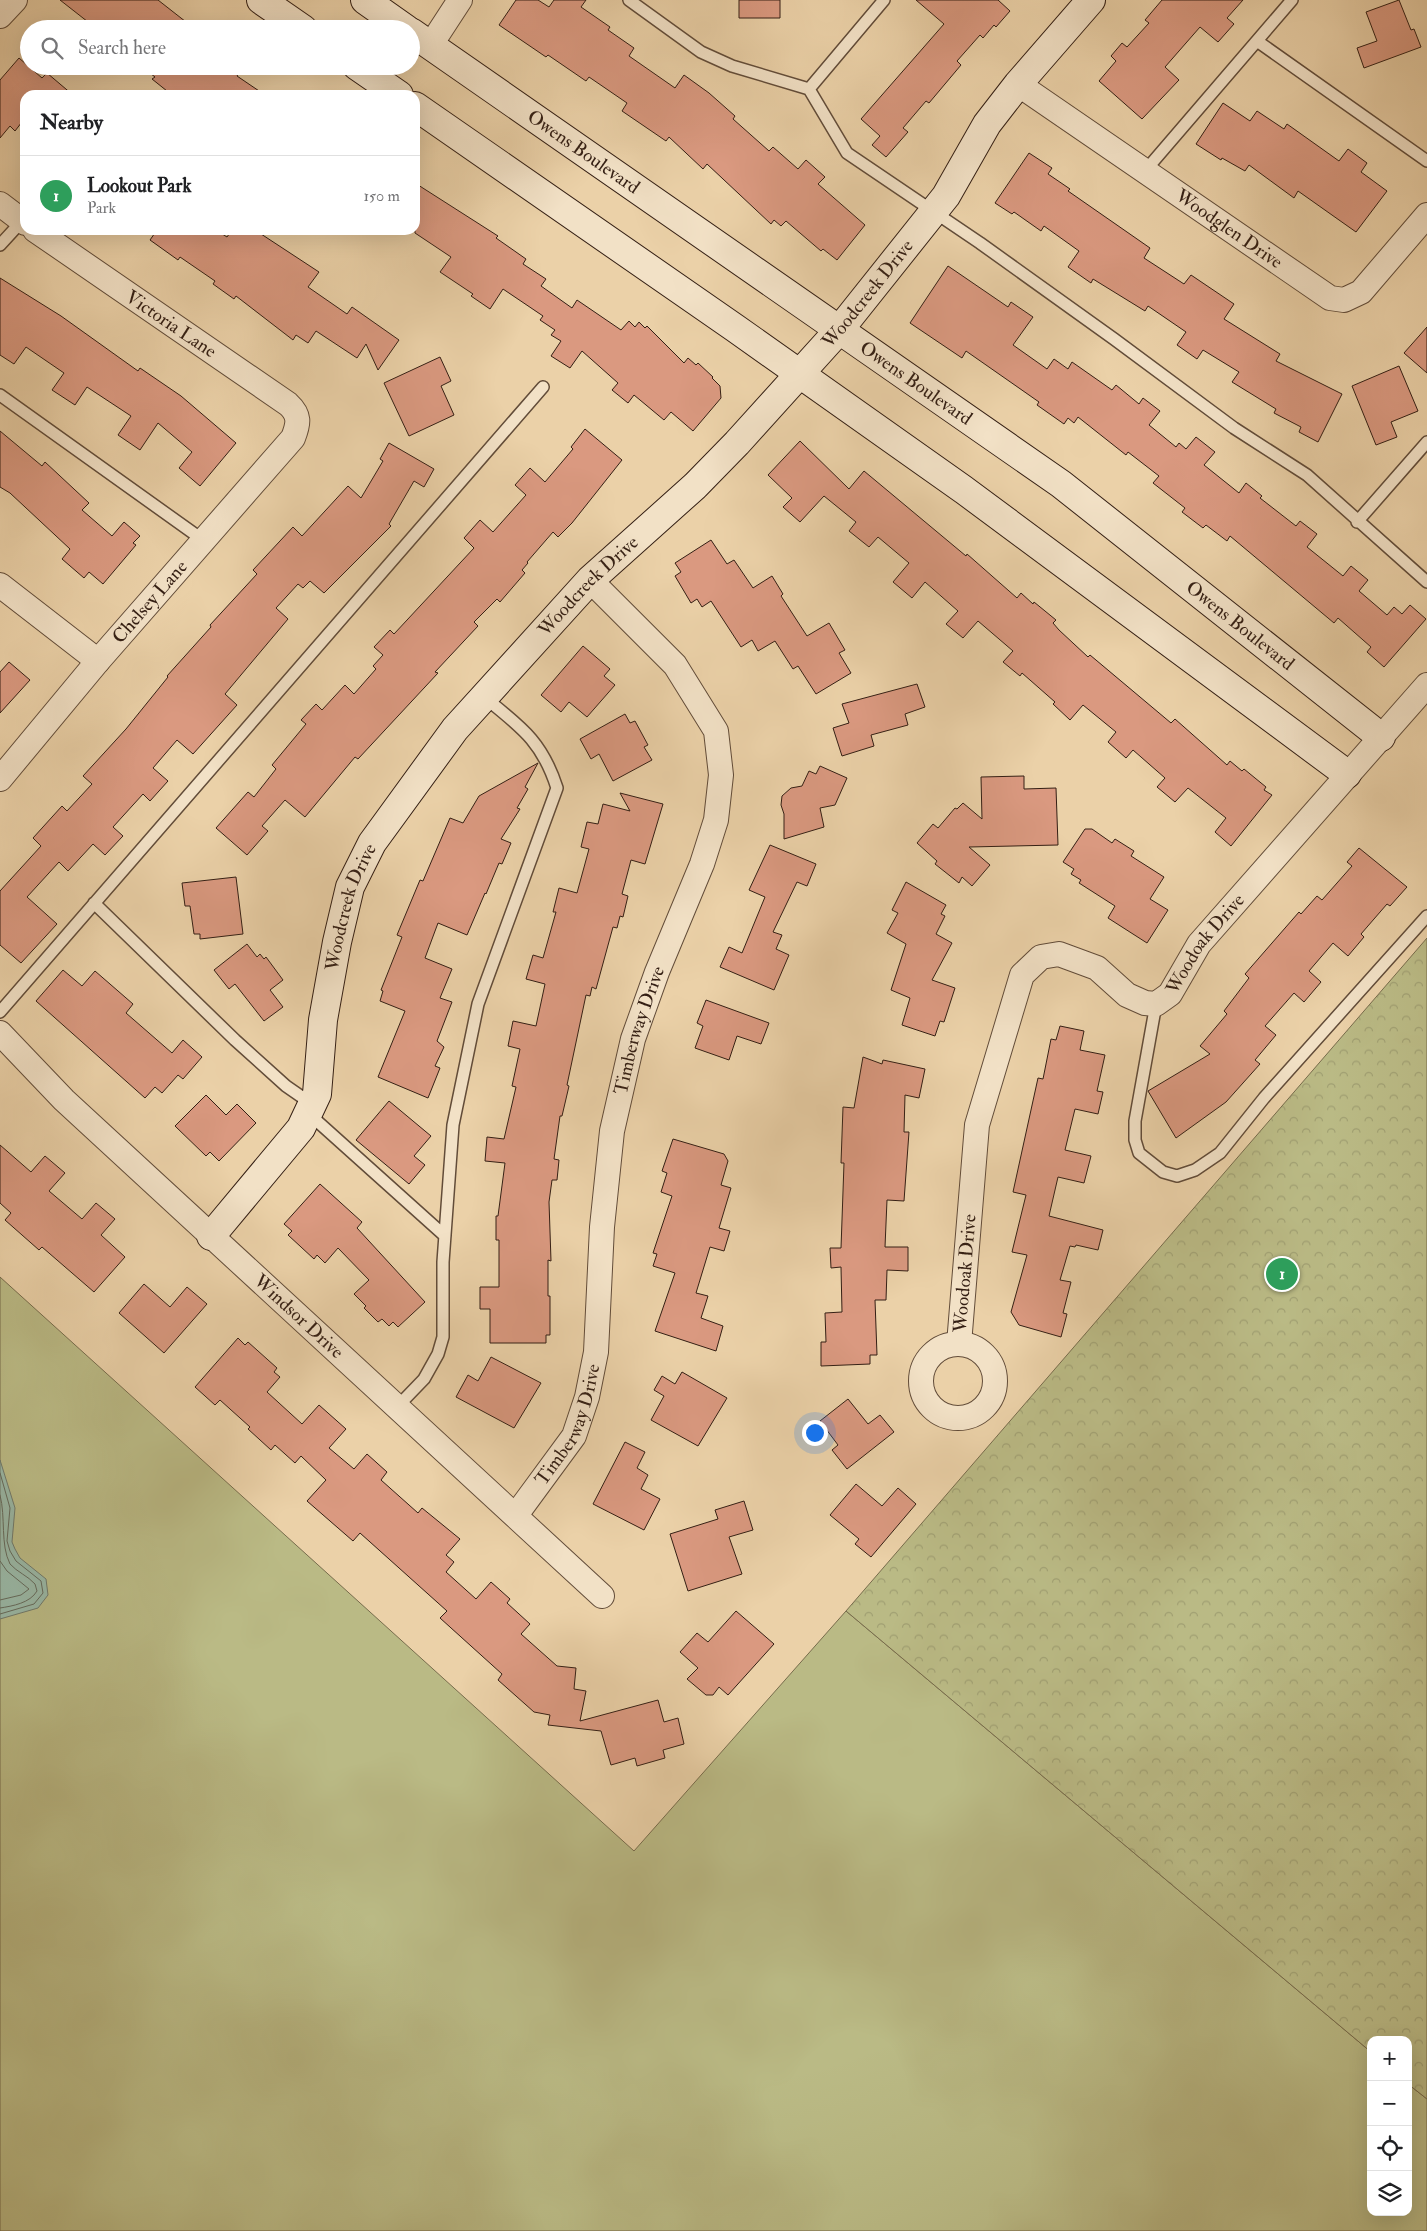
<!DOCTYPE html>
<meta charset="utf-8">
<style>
:root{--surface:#fff;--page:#f6f6f6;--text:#202124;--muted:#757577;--line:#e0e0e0;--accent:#b45309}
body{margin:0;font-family:"IM FELL Double Pica",serif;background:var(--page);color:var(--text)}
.controls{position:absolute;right:15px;bottom:15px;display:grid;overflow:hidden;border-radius:10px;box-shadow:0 5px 20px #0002}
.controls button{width:45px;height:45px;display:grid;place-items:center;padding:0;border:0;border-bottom:1px solid var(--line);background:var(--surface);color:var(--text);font:25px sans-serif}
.you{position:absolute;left:814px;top:1432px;width:18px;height:18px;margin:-12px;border:4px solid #fff;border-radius:50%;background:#1a73e8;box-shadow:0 0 0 8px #1a73e833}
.badge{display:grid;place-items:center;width:32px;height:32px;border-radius:50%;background:var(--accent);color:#fff;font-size:16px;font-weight:700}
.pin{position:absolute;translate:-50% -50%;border:2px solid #fff;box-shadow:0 1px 5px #0006}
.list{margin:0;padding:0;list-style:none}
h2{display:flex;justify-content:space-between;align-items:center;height:65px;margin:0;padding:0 20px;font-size:21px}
h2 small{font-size:16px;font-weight:400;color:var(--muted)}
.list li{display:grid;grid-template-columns:32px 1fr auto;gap:15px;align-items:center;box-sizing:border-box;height:80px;padding:0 20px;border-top:1px solid var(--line)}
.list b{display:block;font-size:19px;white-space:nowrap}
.list p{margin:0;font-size:16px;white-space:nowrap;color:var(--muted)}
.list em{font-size:16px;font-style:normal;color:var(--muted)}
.icon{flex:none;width:28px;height:28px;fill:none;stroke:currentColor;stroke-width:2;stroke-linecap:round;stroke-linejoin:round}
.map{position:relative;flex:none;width:1427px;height:2231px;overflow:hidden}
.search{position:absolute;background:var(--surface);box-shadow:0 5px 20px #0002;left:20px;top:20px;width:400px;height:55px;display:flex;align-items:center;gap:12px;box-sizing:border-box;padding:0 18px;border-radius:28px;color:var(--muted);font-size:19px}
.panel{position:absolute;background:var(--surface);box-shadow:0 5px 20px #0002;left:20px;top:90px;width:400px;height:145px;border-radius:15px}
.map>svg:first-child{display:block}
.green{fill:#baba85;stroke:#776c4c}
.park{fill:url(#park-crowns);stroke:#776c4c}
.water{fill:#99b7a5;stroke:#717a6b}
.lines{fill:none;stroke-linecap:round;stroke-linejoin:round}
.shore{stroke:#666b5c;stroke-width:1}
.building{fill:#da9980;stroke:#341f14}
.lane-casing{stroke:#624c39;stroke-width:14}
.street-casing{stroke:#624c39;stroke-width:26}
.secondary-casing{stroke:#341f14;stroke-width:30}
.lane{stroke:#f2e1c6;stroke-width:11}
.street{stroke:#f2e1c6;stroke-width:24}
.secondary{stroke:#f2e1c6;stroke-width:28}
.labels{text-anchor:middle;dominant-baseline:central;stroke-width:4;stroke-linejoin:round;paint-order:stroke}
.street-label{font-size:19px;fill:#341f14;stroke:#f2e1c6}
</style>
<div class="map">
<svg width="1427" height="2231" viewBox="0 0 1427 2231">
<defs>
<pattern id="park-crowns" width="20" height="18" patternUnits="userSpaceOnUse" patternTransform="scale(1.25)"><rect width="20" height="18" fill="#baba85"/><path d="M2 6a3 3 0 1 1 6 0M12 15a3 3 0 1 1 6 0" fill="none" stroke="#a09f72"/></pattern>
</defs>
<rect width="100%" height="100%" fill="#ebd1a8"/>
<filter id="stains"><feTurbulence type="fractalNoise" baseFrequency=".004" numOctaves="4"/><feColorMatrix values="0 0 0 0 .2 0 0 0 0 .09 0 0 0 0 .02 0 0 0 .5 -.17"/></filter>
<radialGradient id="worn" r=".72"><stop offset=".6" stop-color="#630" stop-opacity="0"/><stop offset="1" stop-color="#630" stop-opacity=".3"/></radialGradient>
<!-- green -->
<path class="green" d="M0,1277L634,1851L846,1611L1371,2052V2212H1408V2084L1427,2099V2231H0Z"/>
<!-- park -->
<path class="park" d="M1427,938V2099L1408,2084V2040H1371V2052L846,1611Z"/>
<!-- water -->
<path class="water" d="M0,1460L15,1508L12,1542L15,1549L20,1558L46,1579L48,1595L38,1608L0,1619Z"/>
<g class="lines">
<!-- shore -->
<path class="shore" d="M0,1473L10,1508L7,1541L10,1551L16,1561L41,1581L43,1593L34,1604L0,1614
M0,1495C6,1518 0,1544 10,1564C17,1572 28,1576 35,1584L37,1591C30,1603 13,1606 0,1608
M0,1561L7,1571L29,1589L21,1595L0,1600"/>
</g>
<!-- building -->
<path class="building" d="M60,0H158L195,29H97Z
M516,0H538L549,7L554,0H586L581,7L610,27L608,30L634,48L629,56L675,88L684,75L709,93L735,116L733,119L769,151L773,147L798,169L806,160L825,177L818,184L865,225L837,260L823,249L821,251L786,221L781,226L774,220L771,224L707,164L703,169L669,137L666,141L622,111L627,103L589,77L586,81L548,55L546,57L499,25Z
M739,0H780V18H739Z
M916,0H998L1010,11L996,27L994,25L983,38L980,35L957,61L961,65L929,103L926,101L903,128L908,132L886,157L872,145L880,136L861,119L944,24Z
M1162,0H1243L1227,18L1234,24L1218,42L1200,27L1165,67L1179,80L1142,119L1099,81L1116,61L1111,56L1122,43L1127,47L1149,23L1145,20Z
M1399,0L1411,30L1414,29L1421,47L1364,68L1357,48L1377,41L1366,12Z
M19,58L42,78L47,73L73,95H25V118L15,131L10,126L0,138V80Z
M141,66H244L237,76L265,95H172L152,79L155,77Z
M1223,103L1250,121L1257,111L1284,129L1287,124L1339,161L1348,149L1367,163L1361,172L1387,191L1356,232L1298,191L1294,198L1249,165L1245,171L1222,158L1221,160L1196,144Z
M1029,153L1052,168L1048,174L1070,189L1068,191L1150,248L1144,258L1184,284L1191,275L1234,304L1224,319L1280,354L1276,361L1342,394L1318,442L1299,432L1301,427L1274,413L1276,409L1232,382L1239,372L1203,350L1197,359L1177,345L1186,332L1148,306L1145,311L1093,279L1091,283L1068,267L1079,251L1044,226L1041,231L1014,212L1012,214L995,203Z
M415,183L498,236L496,238L526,259L523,264L546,279L541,286L572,308L577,300L621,330L629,321L635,327L639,322L645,328L647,326L684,363L688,358L696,365L698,363L713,377L712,378L720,386L721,398L693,431L671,412L664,420L634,395L628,403L612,390L618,383L582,351L570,368L551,356L561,341L551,335L555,330L540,320L543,316L503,289L490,309L471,296L473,294L440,272L451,257L415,233Z
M157,230H216L227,237L232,230H255L319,272L308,287L347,314L352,307L399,340L378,370L366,344L357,358L316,331L308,343L296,335L293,340L236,296L234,299L213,284L215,281L180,257L178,260L150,240Z
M948,266L1008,307L1011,302L1033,317L1013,345L1047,369L1054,359L1068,369L1072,362L1112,390L1116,385L1139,404L1143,398L1160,411L1149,425L1176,447L1179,443L1186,449L1196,437L1215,452L1204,465L1239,493L1246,483L1262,496L1260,498L1296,526L1300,521L1317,534L1307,547L1343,576L1351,566L1368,580L1359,591L1387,615L1394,607L1402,614L1410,605L1426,619L1384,667L1367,652L1371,647L1338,618L1334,623L1230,536L1227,541L1206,525L1203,528L1182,512L1185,508L1153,483L1159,476L1128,452L1126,455L1078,417L1074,423L1068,418L1064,424L1037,405L1039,402L966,351L962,358L910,323Z
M0,278L61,316L138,371L140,368L181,396L236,443L200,486L179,468L192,452L158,423L140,450L118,435L131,416L87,387L75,405L52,390L64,373L26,347L14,364L0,355Z
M1427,327V373L1404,353Z
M440,357L451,381L441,386L454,415L409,436L384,383Z
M1399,366L1418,411L1391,422L1397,437L1376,445L1352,386Z
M585,429L622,460L572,523L558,537L553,532L527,562L528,563L522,570L525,573L500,602L497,599L474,622L478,626L435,672L438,673L358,759L355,757L305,817L285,800L262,826L268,831L247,855L216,828L248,792L254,797L276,769L272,765L306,724L301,720L316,704L322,710L345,685L354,694L376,669L373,666L383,655L374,647L390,630L394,634L474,548L464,538L480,520L493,532L526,495L515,485L530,468L545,482L573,449L571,447Z
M0,431L42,466L45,462L89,503L82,510L112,536L124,522L140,536L133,543L136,545L103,584L89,572L84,578L62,559L70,549L10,493L0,487Z
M800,441L849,489L864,471L966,556L967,554L1017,598L1021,593L1033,604L1034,602L1056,620L1053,623L1059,630L1088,657L1090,655L1171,723L1175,719L1227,765L1230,761L1242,771L1244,769L1266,787L1264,790L1272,795L1231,846L1215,832L1226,818L1188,788L1175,802L1157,787L1165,778L1133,750L1126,758L1108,742L1116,732L1083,705L1070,720L1053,704L1055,702L1022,673L1020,676L1003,662L1013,651L978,621L963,638L946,624L958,611L925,582L912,598L893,582L909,563L878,537L869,547L849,531L856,522L824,496L800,522L783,507L792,498L768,475Z
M389,443L434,469L424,487L414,481L389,524L391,526L324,593L310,581L303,588L298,584L276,608L288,619L225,694L237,705L193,754L177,740L153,768L168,781L150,801L143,794L113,827L123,836L105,855L93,844L68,871L59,862L27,897L57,924L21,963L0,945V891L41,846L33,838L62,806L67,811L92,784L83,776L126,729L168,677L167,676L211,627L210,625L257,574L253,570L293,527L302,536L348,486L361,498L383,461L380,459Z
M711,540L727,564L734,560L753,588L772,576L783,594L781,596L807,636L829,623L845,650L839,653L851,673L816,694L798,666L793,669L775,641L758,651L752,640L741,647L711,601L702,607L697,599L691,603L675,576L681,572L675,563Z
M583,646L610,669L604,676L615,685L587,717L569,702L561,712L541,695Z
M9,662L30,680L0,713V672Z
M917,684L925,707L905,714L908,725L871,735L874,746L842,756L833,728L849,723L842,704Z
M625,714L630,723L635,721L648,745L644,747L652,760L613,781L599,754L591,759L580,739Z
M538,763L525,787L528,789L517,808L520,809L501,839L511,843L502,864L499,863L486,894L485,893L467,935L438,923L425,958L452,969L440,998L452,1002L437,1041L444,1047L435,1066L440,1068L428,1098L378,1077L405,1011L380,1001L383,991L381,990L402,937L397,935L420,880L423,881L450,818L463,823L479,796Z
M820,766L847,778L835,805L820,808L824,827L784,839V814L781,805L782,796L791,788L802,786L809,771L816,774Z
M1024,776V789L1056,788L1058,845L969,847L990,865L972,886L962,877L959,883L935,864L937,861L917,843L933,824L938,828L955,808L957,809L963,803L982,819L981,777Z
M620,793L663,804L645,864L631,860L622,894L628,896L623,917L620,916L617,928L613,927L596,989L592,987L590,996L586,995L567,1085L569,1086L562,1116H560L554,1159L559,1160L557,1180H552L549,1202L551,1261L548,1260V1296H550V1335H546V1343H490V1309H480V1287H499V1240H496V1216H498L505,1163L485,1161L487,1137L504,1139L516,1087L512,1086L520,1049L508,1046L513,1021L536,1026L545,984L526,979L533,955L543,958L556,912H553L559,888L577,893L589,849L581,847L587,822L598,824L603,804L630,811Z
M1085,829H1092L1112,843L1115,839L1134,851L1131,856L1164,877L1150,899L1168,910L1147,943L1108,918L1115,906L1079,883L1081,880L1071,874L1074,869L1063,862Z
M770,845L816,864L807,886L797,882L773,932L782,935L776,949L789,955L774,990L720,967L729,947L742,953L765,897L749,890Z
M1359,848L1407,887L1390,906L1387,904L1361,934L1364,937L1348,956L1333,943L1309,971L1321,982L1304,1002L1294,993L1265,1026L1276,1035L1255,1060L1260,1064L1226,1102L1176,1138L1148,1091L1210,1054L1200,1046L1227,1014L1224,1011L1249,978L1245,974L1299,912L1301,914L1317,896L1322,900L1352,866L1347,862Z
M236,877L243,934L200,939V934H194L190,906H185L182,883Z
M906,882L946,905L941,914L945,916L936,934L952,943L932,980L955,988L944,1022L940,1021L935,1036L902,1025L910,998L891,990L906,944L887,933L898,913L892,910Z
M247,944L257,957L260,954L264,959L266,957L283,980L270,990L283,1007L264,1021L235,984L229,989L214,970Z
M63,970L82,986L95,971L133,1004L126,1013L172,1053L183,1040L202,1057L183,1079L178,1075L162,1093L155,1087L145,1098L36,1001Z
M706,1000L769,1023L761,1044L737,1036L729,1060L695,1048L703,1026L697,1023Z
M1060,1026L1084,1031L1080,1050L1105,1055L1097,1091L1103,1092L1098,1114L1075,1109L1065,1150L1091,1156L1084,1183L1058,1177L1049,1216L1103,1230L1098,1250L1076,1245L1075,1247L1070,1246L1060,1280L1071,1282L1063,1313L1067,1314L1061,1337L1019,1325L1011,1312L1027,1255L1012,1252L1026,1195L1013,1192L1038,1078L1043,1079L1051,1039L1056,1040Z
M863,1057L882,1064L883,1060L925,1069L919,1098L905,1095L904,1132H909L904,1201L887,1200L885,1247H908V1271L887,1270L886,1300H875L877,1355H870V1364L821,1366V1342H826L825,1313L842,1312L841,1267L831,1268L830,1248H841L844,1163H841L843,1107L854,1108Z
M206,1095L226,1115L237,1104L256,1123L219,1161L210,1152L206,1156L175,1126Z
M389,1101L431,1136L414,1156L425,1165L409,1184L356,1140Z
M673,1139L724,1154L728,1161L721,1185L731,1188L719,1228L730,1231L724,1251L710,1247L696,1293L708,1296L701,1318L723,1326L716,1351L655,1331L675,1273L653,1266L657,1254L653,1253L672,1196L661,1192L667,1173L662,1171Z
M0,1145L31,1172L45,1156L65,1173L49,1191L82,1219L96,1203L115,1219L101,1235L125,1257L94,1292L42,1247L39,1250L5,1220L11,1213L0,1203Z
M320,1184L362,1222L357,1228L425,1302L398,1327L393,1322L389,1326L382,1319L378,1322L364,1308L366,1306L354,1294L369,1280L338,1248L325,1263L317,1255L314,1259L288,1235L292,1231L284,1224Z
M144,1284L170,1307L187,1287L207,1304L164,1353L119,1313Z
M238,1338L245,1345L248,1342L277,1368L274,1372L280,1377L267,1392L302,1424L319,1405L346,1429L329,1448L354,1469L367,1454L387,1472L381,1480L418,1513L422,1508L460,1539L446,1555L454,1562L446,1572L476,1599L491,1582L510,1599L507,1603L530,1624L521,1634L557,1666L576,1668L574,1689L586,1691L580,1721L658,1700L664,1722L678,1718L684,1744L663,1750L665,1758L637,1766L635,1758L611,1765L601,1731L548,1725L550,1715L534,1712L498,1680L502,1674L440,1618L447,1611L360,1533L353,1541L307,1501L326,1480L301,1456L295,1463L275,1445L271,1450L248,1429L250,1427L220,1400L215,1405L195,1387Z
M491,1357L541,1383L514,1428L456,1397L468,1375L478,1381Z
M682,1372L727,1398L698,1446L651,1420L664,1396L654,1390L662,1376L675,1384Z
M848,1399L868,1424L880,1415L894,1432L847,1469L832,1450L838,1445L820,1421Z
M625,1442L645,1452L637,1468L648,1475L641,1489L660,1499L644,1530L593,1504Z
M856,1484L882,1506L898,1488L916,1504L871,1557L855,1544L859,1539L830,1515Z
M744,1501L753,1530L729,1537L742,1574L688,1591L670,1534L718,1519L715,1510Z
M736,1611L774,1644L728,1695L719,1687L713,1695H706L687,1679L698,1668L680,1652L697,1633L708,1642Z"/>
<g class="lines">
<!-- lane casing -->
<g class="lane-casing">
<path id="lane" d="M629,0L701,52L732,66L809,89L847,153L980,243L1114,339L1234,428L1307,475L1427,582
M1257,41L1427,161
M809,89L884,0
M1145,171L1292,0
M0,245L22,221
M0,395L203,540
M1357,522L1427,442
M94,903L235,1040L286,1086L312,1104
M1156,1004L1135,1121V1140L1139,1153L1163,1172L1177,1176L1195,1170L1220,1153L1264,1098L1427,916
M0,1012L543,387
M308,1113L445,1236
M397,1407L424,1379L438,1354L443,1337V1262L453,1125L478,1004L557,788C542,741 521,727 484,697"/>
</g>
<!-- street casing -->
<g class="street-casing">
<g id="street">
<path d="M0,16L15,0"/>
<path d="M430,46L460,0"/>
<path id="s1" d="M1018,84L1330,298L1344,300L1361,292L1427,215"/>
<path d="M0,204L25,223"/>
<path d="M0,585L98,661"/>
<path id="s2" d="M0,779L98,661L293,438C299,423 300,415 288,404L35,230"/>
<path id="s3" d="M0,1033L64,1100L602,1596"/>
<circle cx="958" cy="1381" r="37"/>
<path id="s4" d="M959,1344L977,1125L1022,975L1041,957L1059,954L1097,968L1127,995L1145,1003L1156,1004L1170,994L1199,944L1427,685"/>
<path id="s5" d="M516,1515L574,1436L587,1397L596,1352L602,1227L612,1131L633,1039L657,972L702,864L716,820L721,775L716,731L675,665L590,580"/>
</g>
</g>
<!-- secondary casing -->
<g class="secondary-casing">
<g id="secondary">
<path d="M261,0L303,29"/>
<path d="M365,0L406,29"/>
<path id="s6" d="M411,32L1061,484L1381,737"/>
<path d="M357,66L399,95"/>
<path d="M415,106L735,328L964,490L1347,774"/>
<path id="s7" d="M211,1236L301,1128L317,1094L323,1020L337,942L350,887L372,843L455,729L590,580L695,486L737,443L840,329L946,196L987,124L1018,84L1091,0"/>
</g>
</g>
<!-- lane -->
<use href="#lane" class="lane"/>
<!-- street -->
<use href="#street" class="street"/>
<!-- secondary -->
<use href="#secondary" class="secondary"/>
</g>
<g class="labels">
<!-- street labels -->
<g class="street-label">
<text stroke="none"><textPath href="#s6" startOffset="210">Owens Boulevard</textPath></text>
<text stroke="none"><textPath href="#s1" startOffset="256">Woodglen Drive</textPath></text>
<text stroke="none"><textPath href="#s7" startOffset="1179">Woodcreek Drive</textPath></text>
<text transform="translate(171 324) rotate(34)">Victoria Lane</text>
<text stroke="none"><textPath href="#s6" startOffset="615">Owens Boulevard</textPath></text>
<text stroke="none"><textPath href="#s7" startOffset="774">Woodcreek Drive</textPath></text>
<text stroke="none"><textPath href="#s2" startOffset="232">Chelsey Lane</textPath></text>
<text stroke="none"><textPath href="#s6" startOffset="1020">Owens Boulevard</textPath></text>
<text stroke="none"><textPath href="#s7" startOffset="369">Woodcreek Drive</textPath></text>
<text stroke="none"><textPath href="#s4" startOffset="611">Woodoak Drive</textPath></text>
<text stroke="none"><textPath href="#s5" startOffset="511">Timberway Drive</textPath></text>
<text stroke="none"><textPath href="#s4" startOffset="71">Woodoak Drive</textPath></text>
<text stroke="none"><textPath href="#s3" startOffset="412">Windsor Drive</textPath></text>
<text stroke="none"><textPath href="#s5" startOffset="106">Timberway Drive</textPath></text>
</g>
</g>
<rect width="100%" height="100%" filter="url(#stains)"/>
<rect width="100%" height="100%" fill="url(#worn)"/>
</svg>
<div class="controls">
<button>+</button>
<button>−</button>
<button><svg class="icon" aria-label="locate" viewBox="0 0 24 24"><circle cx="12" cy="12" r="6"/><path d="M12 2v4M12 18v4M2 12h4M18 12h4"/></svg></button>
<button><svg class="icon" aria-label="layers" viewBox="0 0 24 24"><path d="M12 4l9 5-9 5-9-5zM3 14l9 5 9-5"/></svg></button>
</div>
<div class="you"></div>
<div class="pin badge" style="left:1282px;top:1274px;background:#2e9e5b">1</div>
<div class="search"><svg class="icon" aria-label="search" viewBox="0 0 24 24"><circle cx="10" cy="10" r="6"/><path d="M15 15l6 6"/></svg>Search here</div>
<section class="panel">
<h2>Nearby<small></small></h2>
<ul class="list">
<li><span class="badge" style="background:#2e9e5b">1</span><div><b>Lookout Park</b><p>Park</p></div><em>150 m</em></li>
</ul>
</section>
</div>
